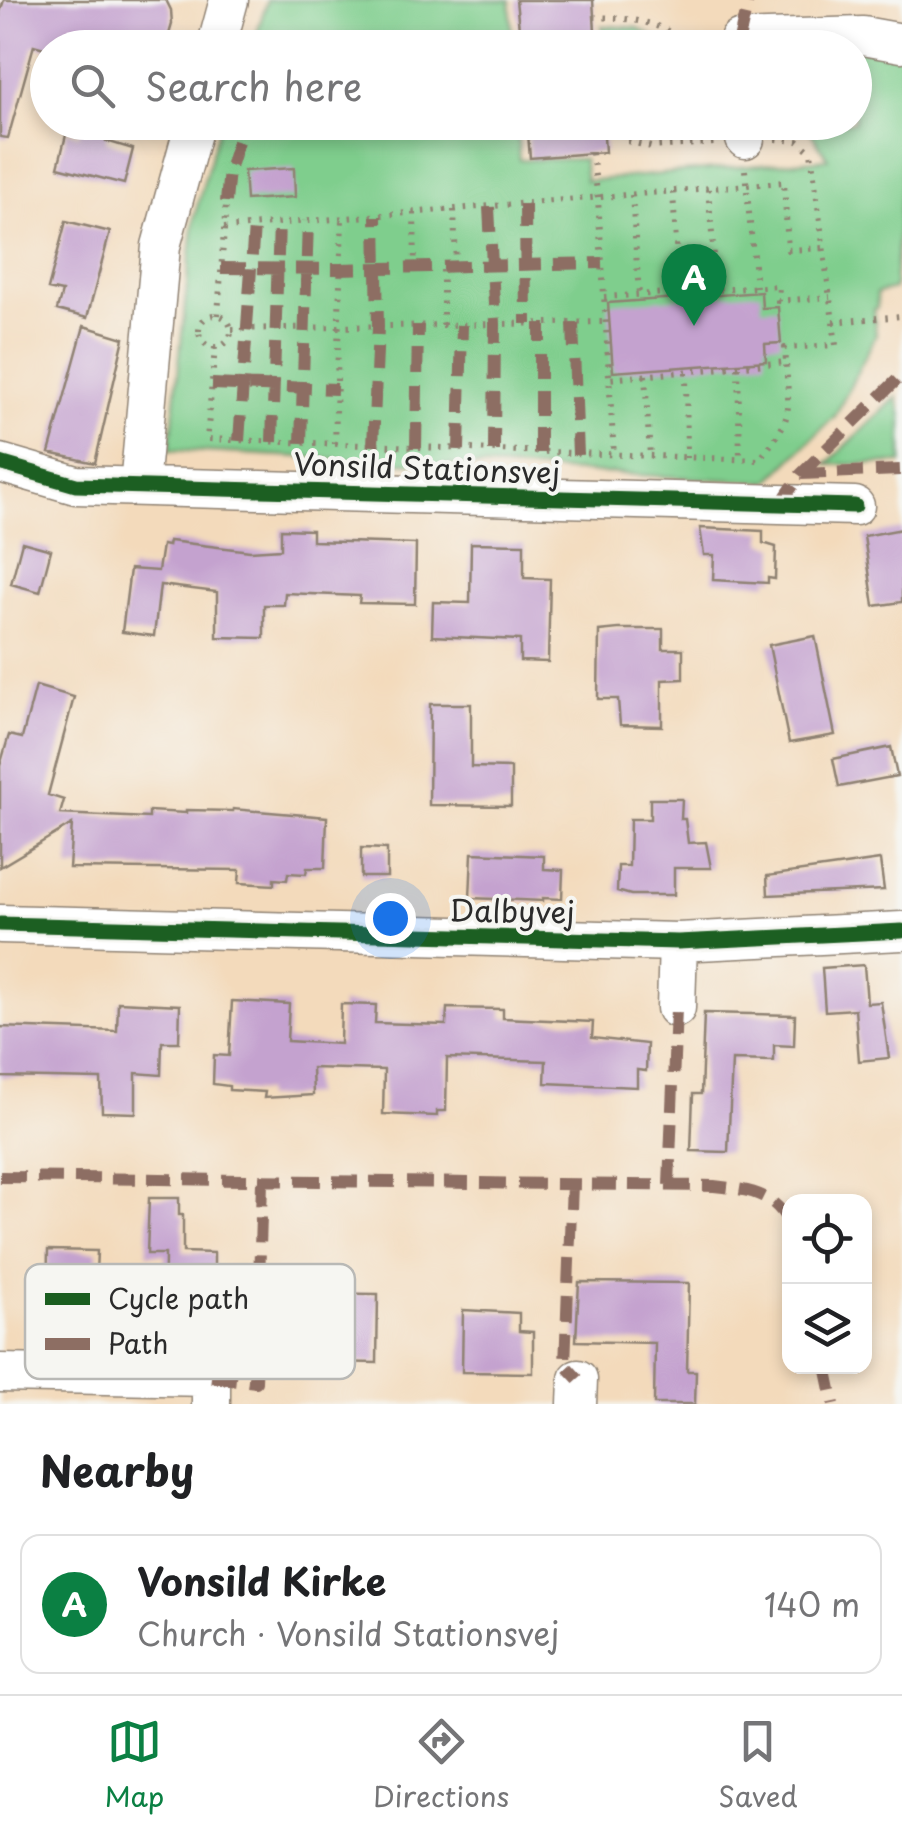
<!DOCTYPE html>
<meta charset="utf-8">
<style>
:root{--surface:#fff;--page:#f2f2f2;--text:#202124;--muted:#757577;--line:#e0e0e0;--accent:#0b8043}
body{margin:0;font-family:"Playpen Sans",sans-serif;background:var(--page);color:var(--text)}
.controls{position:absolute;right:30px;bottom:30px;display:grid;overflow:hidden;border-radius:20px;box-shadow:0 5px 15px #0003}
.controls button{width:90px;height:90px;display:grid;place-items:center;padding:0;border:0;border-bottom:2px solid var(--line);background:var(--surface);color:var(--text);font:50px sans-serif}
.you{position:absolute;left:390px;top:918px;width:35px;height:35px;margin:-25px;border:8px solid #fff;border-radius:50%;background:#1a73e8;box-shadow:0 0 0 15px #1a73e833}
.badge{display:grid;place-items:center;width:65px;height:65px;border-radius:50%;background:var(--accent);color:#fff;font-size:32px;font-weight:700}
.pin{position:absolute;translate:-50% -82px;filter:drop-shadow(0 2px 5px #0008)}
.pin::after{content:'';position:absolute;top:52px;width:35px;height:30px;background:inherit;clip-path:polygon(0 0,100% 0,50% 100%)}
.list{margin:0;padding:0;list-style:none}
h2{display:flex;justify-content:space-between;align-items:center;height:130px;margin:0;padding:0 40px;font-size:42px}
h2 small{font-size:32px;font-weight:400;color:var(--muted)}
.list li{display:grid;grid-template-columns:65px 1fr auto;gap:30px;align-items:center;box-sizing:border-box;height:140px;margin:0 20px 20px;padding:0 20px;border:2px solid var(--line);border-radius:20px}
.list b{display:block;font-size:38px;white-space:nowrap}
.list p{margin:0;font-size:32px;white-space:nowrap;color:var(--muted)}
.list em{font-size:32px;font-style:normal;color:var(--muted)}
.icon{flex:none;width:55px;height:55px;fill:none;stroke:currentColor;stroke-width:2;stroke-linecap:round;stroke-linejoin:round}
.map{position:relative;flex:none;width:902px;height:1404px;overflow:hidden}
.search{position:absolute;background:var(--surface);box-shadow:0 5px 15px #0003;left:30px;right:30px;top:30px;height:110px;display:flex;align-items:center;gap:25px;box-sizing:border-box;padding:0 35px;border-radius:55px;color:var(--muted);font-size:38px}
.sheet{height:290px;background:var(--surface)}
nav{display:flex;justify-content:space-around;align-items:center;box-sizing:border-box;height:140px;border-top:2px solid var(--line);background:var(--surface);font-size:28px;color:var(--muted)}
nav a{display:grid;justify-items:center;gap:5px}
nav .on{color:var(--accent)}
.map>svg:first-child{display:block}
.green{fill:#7fce8d;stroke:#557c5c;stroke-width:2.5}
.building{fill:#c4a2cf}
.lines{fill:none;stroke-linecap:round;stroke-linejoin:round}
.minor-casing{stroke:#8f8273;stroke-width:41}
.path{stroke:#8f8273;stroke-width:6;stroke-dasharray:2.5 8;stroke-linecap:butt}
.minor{stroke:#fff;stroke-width:38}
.quiet{stroke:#8d6e63;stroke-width:12;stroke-dasharray:25 12;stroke-linecap:butt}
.cycleway-casing{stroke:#f6f6f2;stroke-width:21}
.cycleway{stroke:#1b5e20;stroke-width:15}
.labels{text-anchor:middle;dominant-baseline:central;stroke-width:8;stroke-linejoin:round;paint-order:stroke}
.street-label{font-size:30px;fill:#2b2b2b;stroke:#f6f6f2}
.key{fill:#f6f6f2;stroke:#b9b9b6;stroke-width:2.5}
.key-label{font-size:28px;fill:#2b2b2b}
</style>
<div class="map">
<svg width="902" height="1404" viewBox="0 0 902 1404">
<rect width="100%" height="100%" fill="#f6f6f2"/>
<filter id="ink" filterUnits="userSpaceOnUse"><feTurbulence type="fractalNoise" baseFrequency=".01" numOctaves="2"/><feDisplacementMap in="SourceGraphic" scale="20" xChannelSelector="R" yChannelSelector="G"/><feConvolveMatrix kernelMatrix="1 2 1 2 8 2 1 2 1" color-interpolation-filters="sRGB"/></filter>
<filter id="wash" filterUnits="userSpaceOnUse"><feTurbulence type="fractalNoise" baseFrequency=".0048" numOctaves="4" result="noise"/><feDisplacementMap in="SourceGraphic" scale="40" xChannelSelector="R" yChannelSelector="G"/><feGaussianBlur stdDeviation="2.25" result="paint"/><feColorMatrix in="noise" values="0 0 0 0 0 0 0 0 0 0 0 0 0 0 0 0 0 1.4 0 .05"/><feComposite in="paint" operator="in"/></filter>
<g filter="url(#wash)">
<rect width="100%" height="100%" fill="#f3dabb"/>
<!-- green -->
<path class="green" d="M267,0H510L513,47H253Z
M602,26L637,28L672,47H604Z
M855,48L902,50V171L894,289L877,293V308L874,309L876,335L835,416L768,482L170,450L194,218L220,123H517L519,160L583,159L586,181L828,159L810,131L791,123L854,122Z
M897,397L902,417V463L826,465Z"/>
<g id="blocks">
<!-- building -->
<path class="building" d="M4,0H166L171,10L172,24L165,48H44L34,45L8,138L0,137V12Z
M516,0H593L596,48H521Z
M82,122H111L106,141L133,149L124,184L58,167L67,131L79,135Z
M527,122H603L605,152L530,158Z
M294,168L295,197L246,200L244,171Z
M66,221L110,232L87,318L57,310L62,292L48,289Z
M761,292L762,308L778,307L781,343L765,344L766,361L613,372L608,303Z
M84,326L124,338L95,463L49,453Z
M700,528L763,531V543L776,547L775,579L768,578V583L713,580L714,555H704Z
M281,529L312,530V541L416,544L415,604L359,603L360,596L285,593L284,605H264V638L217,637V592L160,585L154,636L122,632L130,569L158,571L162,545L168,546L169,541L250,551L281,549Z
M902,529V602L874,606L864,536Z
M22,542L51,550L40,592L11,584Z
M471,543L524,544V578L550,579L548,662L520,661V640L432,636L433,602L470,603Z
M618,629H663V649H683V679L662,680V726L620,725L618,699H598L599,631Z
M815,636L835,735L789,743L769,645Z
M36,686L74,697L48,795L64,800L60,814L149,818V811L186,813V810L233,811V809L327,817L325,868H307L306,874L288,873L287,880L274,879V885L239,883L240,870L69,868L72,824L0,867V766L9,735L22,738Z
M430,704H471V767L511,768V806L429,805Z
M891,747L897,776L839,787L833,759Z
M650,799H682L681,819H685L688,843L706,842L711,868H674V895H631L617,891L618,866H629L630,819H650Z
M361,848L387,849V877H361Z
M472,853L544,856V869L563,870L562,899L543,898V901L470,898Z
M880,860L884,890L768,895L767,876Z
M864,965L867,1003L881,1002L889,1058L859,1061L855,1009L825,1011L822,968Z
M232,1001L289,1004L287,1041L340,1044L341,1004L376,1005L375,1023L446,1025L447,1008L503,1009V1018L593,1022L592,1038L647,1044L646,1071L637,1070V1087L545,1083L546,1061L447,1058L446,1111H437V1116L383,1114L384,1070L312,1068L313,1095L264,1098L265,1092L229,1090V1086L213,1084L214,1055L229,1056Z
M118,1002L180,1005L179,1042H162L161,1075L136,1073V1113L102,1112L101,1079L0,1077V1027L117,1031Z
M704,1013L795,1015L794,1046L774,1045V1061L732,1060L728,1152L691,1151L693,1094H701Z
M149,1198H179V1215H183V1252L214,1253V1276H224L223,1308H213V1338H164L165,1254H147Z
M48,1250L97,1251L96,1273H103L102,1305H96V1336L46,1335Z
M579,1282L689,1283L687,1371H696L695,1404H654L655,1343L576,1341Z
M281,1293L378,1294L377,1363L280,1361Z
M463,1310L519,1313V1331L533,1332V1373L462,1372Z"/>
</g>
</g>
<g filter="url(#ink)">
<use href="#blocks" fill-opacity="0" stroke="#8f8273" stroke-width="2.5"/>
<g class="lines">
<!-- minor casing -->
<g class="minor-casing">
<path id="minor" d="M216,48L229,0
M739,48V40L863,36L902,43
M744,122L745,139
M0,463L76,485L855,506
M139,486L161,246L195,122
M0,924L678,942L902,931
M676,1008L678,942
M0,1373L211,1377V1404
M577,1404L578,1379"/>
</g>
<!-- path -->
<path class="path" d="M594,17C625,18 667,20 687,48
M620,122L627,141L651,147L714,143
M776,139L798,141L811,152L836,345L785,348L786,362
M592,153L598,199L614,456
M745,170L756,287
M708,189L717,290
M673,192L677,260
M632,195L639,295
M454,210L456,266
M414,213L415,267
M224,228L784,182L788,250L824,248
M604,297L779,286L778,301L830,297
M199 331a16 16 0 1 1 32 0a16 16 0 1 1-32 0Z
M218,315L226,202
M833,322L902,316
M443,325V266
M232,329L606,322
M215,347L207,439L759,460C794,416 789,416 786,362L609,379
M738,367L740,459
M686,372L687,458
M645,375L650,457
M335,444L342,219"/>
<!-- minor -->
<use href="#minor" class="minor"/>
<!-- quiet -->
<path class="quiet" d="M739,40L748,0
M226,202L229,170L244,122
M525,204L526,324
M489,207L495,324L494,451
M221,268L340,269L602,263
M573,323L578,455
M212,384L337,389
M239,441L254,226
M272,442L279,223
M301,443L308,221
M373,446L378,327L376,216
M416,448L418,325
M459,450L462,325
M540,453V323
M801,474L902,470
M779,506L801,474L902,375
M0,1177L714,1186C748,1190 772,1191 790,1224
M572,1184L565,1365L578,1379
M669,1185L676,1008
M826,1366L834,1404
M211,1377L256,1382L262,1182"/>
<!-- cycleway casing -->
<g class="cycleway-casing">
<path id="cycleway" d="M0,463L76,485L855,506
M0,924L678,942L902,931"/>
</g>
<!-- cycleway -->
<use href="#cycleway" class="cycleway"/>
</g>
</g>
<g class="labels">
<!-- street labels -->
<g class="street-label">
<text transform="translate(427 467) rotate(2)">Vonsild Stationsvej</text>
<text transform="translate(512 910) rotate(1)">Dalbyvej</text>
</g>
</g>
<!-- legend -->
<rect x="25" y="1264" width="330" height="115" rx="15" class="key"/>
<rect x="45" y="1293" width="45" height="12" fill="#1b5e20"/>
<rect x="45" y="1338" width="45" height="12" fill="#8d6e63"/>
<g class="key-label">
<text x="108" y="1309">Cycle path</text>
<text x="108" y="1354">Path</text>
</g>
</svg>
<div class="controls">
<button><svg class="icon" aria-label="locate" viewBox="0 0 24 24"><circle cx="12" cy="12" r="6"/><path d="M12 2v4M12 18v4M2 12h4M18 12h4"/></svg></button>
<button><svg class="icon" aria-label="layers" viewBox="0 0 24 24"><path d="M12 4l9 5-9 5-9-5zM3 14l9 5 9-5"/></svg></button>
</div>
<div class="you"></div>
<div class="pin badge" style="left:694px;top:326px">A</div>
<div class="search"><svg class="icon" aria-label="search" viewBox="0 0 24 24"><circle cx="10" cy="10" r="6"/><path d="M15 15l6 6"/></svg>Search here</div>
</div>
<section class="sheet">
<h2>Nearby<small></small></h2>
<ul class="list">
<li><span class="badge">A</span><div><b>Vonsild Kirke</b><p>Church · Vonsild Stationsvej</p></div><em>140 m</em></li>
</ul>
</section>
<nav>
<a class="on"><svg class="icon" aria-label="map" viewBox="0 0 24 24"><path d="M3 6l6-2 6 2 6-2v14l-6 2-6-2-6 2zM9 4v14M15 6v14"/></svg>Map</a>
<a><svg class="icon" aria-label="directions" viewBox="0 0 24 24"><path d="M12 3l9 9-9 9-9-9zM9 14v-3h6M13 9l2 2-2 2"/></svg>Directions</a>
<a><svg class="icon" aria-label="saved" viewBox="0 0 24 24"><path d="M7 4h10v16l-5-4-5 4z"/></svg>Saved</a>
</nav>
